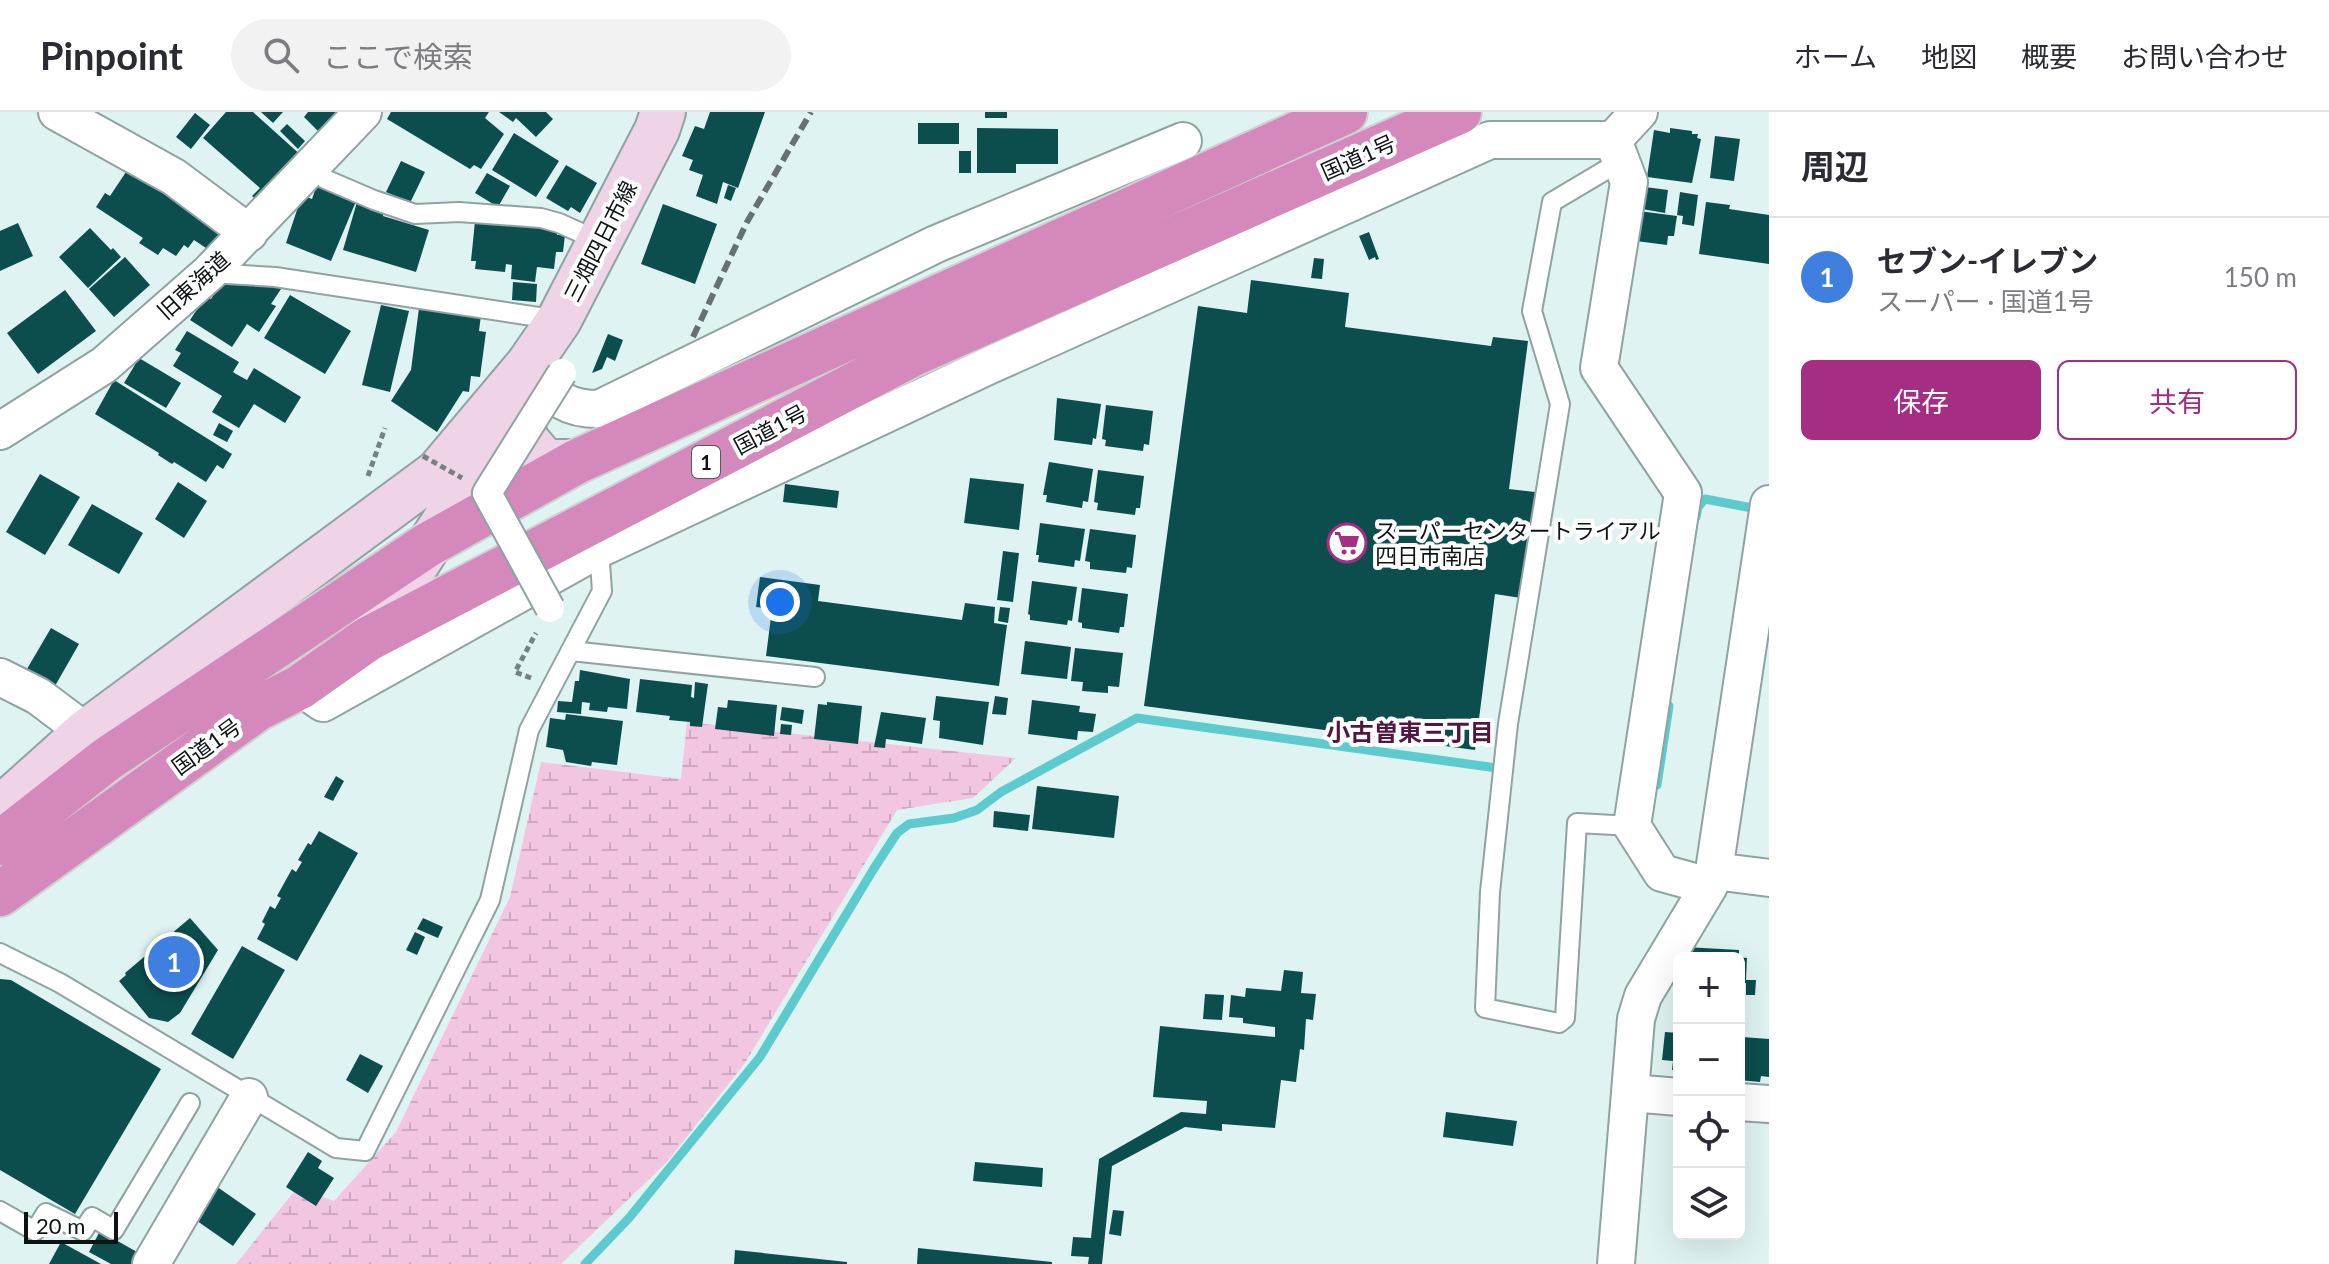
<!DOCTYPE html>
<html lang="ja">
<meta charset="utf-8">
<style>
:root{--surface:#fff;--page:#f2f2f3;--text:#2b2b33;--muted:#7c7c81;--line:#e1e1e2;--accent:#a52d84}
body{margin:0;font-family:Lato,"Noto Sans JP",sans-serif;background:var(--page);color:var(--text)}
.controls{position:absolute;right:24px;bottom:24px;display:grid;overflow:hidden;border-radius:12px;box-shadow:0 8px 32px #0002}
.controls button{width:72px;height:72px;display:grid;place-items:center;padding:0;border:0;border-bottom:2px solid var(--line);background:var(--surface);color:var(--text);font:40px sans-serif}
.scale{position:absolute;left:24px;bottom:20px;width:94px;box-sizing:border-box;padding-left:8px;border:4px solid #0e1414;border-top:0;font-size:22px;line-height:28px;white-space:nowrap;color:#0e1414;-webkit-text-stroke:6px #fff;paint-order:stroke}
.you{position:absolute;left:780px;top:490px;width:28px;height:28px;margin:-20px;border:6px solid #fff;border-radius:50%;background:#1a73e8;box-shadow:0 0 0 12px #1a73e833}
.badge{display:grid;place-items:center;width:52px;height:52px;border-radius:50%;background:var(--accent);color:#fff;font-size:26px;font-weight:700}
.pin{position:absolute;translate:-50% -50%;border:4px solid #fff;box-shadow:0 2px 8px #0006}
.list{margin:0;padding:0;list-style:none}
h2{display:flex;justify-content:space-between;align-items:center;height:104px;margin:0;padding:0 32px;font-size:34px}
h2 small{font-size:26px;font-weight:400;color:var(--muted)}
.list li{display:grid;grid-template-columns:52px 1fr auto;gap:24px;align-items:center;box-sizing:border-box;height:120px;padding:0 32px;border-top:2px solid var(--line)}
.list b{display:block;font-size:30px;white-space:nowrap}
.list p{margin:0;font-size:26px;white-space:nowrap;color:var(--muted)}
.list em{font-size:26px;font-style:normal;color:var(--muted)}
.actions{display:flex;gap:16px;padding:24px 32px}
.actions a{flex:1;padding:18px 0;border:2px solid var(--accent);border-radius:12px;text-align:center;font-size:28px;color:var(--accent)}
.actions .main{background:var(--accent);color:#fff}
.icon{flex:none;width:44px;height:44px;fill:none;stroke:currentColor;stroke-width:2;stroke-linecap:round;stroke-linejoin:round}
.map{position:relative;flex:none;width:1769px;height:1152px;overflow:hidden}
header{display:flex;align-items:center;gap:48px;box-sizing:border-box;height:112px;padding:0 40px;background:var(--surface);border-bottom:2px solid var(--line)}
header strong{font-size:38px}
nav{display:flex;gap:44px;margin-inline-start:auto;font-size:28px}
.search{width:560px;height:72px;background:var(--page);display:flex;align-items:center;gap:20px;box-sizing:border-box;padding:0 28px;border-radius:44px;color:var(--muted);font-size:30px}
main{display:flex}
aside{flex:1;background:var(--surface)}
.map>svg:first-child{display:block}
.wetland{fill:url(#wetland-marsh)}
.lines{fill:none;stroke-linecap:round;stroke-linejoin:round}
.stream{stroke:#5dcbce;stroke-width:9}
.building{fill:#0c4d4e}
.service-casing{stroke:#90a2a2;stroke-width:22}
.minor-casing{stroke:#90a2a2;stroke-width:40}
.secondary-casing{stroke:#90a2a2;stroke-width:48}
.trunk-casing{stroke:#cfd0d0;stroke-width:48}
.path{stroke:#758282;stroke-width:5;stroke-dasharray:6 4;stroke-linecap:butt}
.service{stroke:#fff;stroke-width:18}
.minor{stroke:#fff;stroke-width:36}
.secondary{stroke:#efd3e6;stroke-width:44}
.trunk{stroke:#d488bb;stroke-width:44}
.rail{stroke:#667171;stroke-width:6;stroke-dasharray:12 6;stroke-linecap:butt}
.pedestrian-bridge-casing{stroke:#90a2a2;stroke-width:32;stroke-linecap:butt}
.path-bridge{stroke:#758282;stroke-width:5;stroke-dasharray:6 4;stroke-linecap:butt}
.pedestrian-bridge{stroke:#fff;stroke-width:28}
.labels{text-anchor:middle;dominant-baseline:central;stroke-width:8;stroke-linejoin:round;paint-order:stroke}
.shield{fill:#fff;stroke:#565a5a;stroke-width:2}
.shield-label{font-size:20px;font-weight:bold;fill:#0e1414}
.street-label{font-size:22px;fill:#0e1414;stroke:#fff}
.poi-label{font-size:22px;fill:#0e1414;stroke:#fff;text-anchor:start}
.neighbourhood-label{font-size:24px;font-weight:bold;fill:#511740;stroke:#fff}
</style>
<header>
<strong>Pinpoint</strong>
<div class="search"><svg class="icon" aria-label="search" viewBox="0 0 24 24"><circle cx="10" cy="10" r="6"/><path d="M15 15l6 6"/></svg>ここで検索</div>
<nav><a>ホーム</a><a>地図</a><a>概要</a><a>お問い合わせ</a></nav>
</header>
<main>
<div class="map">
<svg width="1769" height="1152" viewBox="0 0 1769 1152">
<defs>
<pattern id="wetland-marsh" width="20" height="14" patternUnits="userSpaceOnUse" patternTransform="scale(2)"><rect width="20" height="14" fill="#f2c5e1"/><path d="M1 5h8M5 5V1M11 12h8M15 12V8" fill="none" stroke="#cea8c0"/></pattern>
</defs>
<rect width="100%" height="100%" fill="#e0f3f3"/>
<!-- wetland -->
<path class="wetland" d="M687,610L1016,646L973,686L897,698L745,951L667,1050L561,1152H236L297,1076L334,1089L396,1020L510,785L541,650L681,667Z"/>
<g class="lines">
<!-- stream -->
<path class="stream" d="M1696,405L1698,395L1705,387L1752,396
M1657,673L1669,594
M585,1152L629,1106L760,945L873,758L897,721L909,712L954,706L977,698L1001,680L1137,606L1504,657"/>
</g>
<!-- building -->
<path class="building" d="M226,0H253L303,45L261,92L252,84L260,76L203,26Z
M261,0H283L273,11Z
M308,0H338L335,3L338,6L319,20L304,5Z
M391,0H489L485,6L504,22L481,57L474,53L470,57L387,7Z
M499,0H546L553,7L536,25L516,6L513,10Z
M710,0H765L738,76L723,70L717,92L696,84L703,63L689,58L693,48L682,44L695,14L704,17Z
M985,0H1007V6H985Z
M195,1L210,13L191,37L176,25Z
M918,11H959V32H918Z
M287,12L305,29L298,37L280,19Z
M977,16L1058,17V52H1016V61H977Z
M1670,16L1692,19V22H1698L1697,26L1701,27L1692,71L1647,65L1654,18L1670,21Z
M514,21L559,49L536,85L492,58Z
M1715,24L1740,27L1734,69L1710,66Z
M959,39H971V61H959Z
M401,49L425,60L410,91L386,80Z
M566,53L597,71L580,101L571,95L568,99L546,86Z
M130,54L225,114L209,138L194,128L188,136L184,133L176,144L163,136L158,143L139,131L143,126L96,95L105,81L110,84Z
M487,61L510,74L498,95L475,81Z
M318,70L357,87L331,149L286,131L302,83L312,87Z
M728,73L736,76L731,89L724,86Z
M1645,75L1668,78L1665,101L1642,97Z
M1680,80L1698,83L1694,114L1682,112L1683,104L1677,103Z
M357,90L385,98L383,104L429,118L416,160L343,138Z
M1706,90L1730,93L1729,97L1769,103V152L1699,142Z
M663,92L717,112L695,172L641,152Z
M1639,99L1677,104L1674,124H1668L1667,133L1636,129Z
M475,109L557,117V123H565L563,140H556L554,157L537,155L535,170L511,167L512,153L506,152L505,160L475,157L476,149H471Z
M18,111L33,144L0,159V119Z
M90,116L111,138L113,136L121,145L88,176L59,145Z
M1369,120L1379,147L1376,148L1375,145L1369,148L1359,124Z
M125,145L150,173L114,205L89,177Z
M1314,146L1324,147L1322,167L1311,166Z
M223,168L283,174L271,192L276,194L259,220L247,212L232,235L190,208L206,184L211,187Z
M1251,168L1349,181L1345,215L1491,234L1493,225L1528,229L1509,377L1535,380L1521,486L1495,482L1475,638L1144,594L1198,194L1247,201Z
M513,170L537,172L536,190L512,188Z
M65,178L96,219L38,262L7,221Z
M290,183L351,219L325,262L264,226Z
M381,193L409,199L390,280L362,273Z
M419,196L481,203L479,219L486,220L480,265L471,264L469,280L463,279L437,320L391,289L411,258Z
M187,219L239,250L233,260L236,262L247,268L254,256L301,285L285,311L254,292L239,316L212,300L222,284L173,254L181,241L175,238Z
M608,222L623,228L615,249L607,245L602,257L592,261Z
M139,246L181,271L166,296L124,271Z
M114,268L232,342L223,357L217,353L206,370L174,350L172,352L158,343L159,341L95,302Z
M1057,286L1101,292L1096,327L1093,326L1092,333L1054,328Z
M1106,293L1153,299L1149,333L1144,332L1143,339L1105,334L1106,328L1102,327Z
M219,311L233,319L227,330L213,323Z
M1049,350L1093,357L1088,390L1083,389L1082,396L1046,390L1047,383H1043Z
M1098,358L1144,364L1140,396H1136L1135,403L1097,398L1098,391L1094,390Z
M40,362L80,385L45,443L6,420Z
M970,366L1024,372L1019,418L964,411Z
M178,370L207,389L184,426L155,407Z
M785,372L839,379L837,396L783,390Z
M92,392L143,421L119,462L68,433Z
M1040,411L1085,417L1080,449L1075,448L1074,455L1038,450L1039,443H1036Z
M1090,417L1136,423L1132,456L1127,455L1126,461L1090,457V450L1085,449Z
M1003,439L1019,441L1013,490L997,488Z
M760,465L820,473L818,489L962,508L965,491L995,495L994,511L1007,513L999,574L766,544L772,497L756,495Z
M1032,469L1077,475L1072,509L1068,508L1067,513L1030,508V503L1028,502Z
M1082,476L1128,482L1124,515H1120L1119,521L1082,516V511L1078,510Z
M1000,495L1010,496L1008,511L998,509Z
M51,516L79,532L55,574L27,557Z
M1025,529L1071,535L1067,567L1021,562Z
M1075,536L1123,541L1119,575L1108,574V581L1082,579L1083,570L1071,569Z
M580,558L630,567L627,597L608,595L607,600L589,598L590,591L582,590L581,602L557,600L558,589L572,590L575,569H579Z
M640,567L692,573L691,585L694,586L695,570L708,572L702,615L690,614V610L669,608L670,604L636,600Z
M936,584L989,590L983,633L939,626L940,609L933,608Z
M995,584L1008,586L1006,603L992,602Z
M728,588L777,593L774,624L715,617L718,595L727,596Z
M1032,588L1080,594L1079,600L1096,602L1093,620L1078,619L1077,628L1028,622Z
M827,590L862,594L858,632L814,627L818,592L827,593Z
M782,595L804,598L802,612L780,608Z
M881,600L926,606L922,632L886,627L885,636L874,635Z
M566,602L623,609L617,653L592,650L591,654L566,650L563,638L546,635L550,606L565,608Z
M781,612L792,613L791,623L780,622Z
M336,664L344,669L333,689L324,685Z
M1037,674L1119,684L1114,726L1032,717Z
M994,699L1030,703L1028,719L993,715Z
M319,719L358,741L297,849L257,827L265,812L262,810L270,794L275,797L281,786L277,784L292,757L296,760L302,750L298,748L308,731L311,733Z
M190,806L218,838L180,901L168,910L149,906L119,869L126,863L125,861Z
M423,806L443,815L438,826L417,817Z
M415,820L425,825L417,843L406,838Z
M242,834L285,858L233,947L191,922Z
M1685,835L1739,838V846H1685Z
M1739,845L1747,846L1746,868H1756L1755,883H1746V871H1739Z
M1284,858L1303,860L1301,881L1316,882L1313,908L1306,907L1304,938L1300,937L1296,970L1281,968L1275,1016L1222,1012V1019L1185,1015L1112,1054L1102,1152H1088L1089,1145L1071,1144L1073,1125L1091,1126L1099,1047L1181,1000L1206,1002L1207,989L1153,985L1160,914L1275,925V915L1243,911V906L1229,905L1231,883L1245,885L1246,876L1281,879Z
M0,867L11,868L161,957L75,1102L0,1058Z
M1205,882L1224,883L1222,908L1203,907Z
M1665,920L1679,921V958H1672L1673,949L1662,948Z
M1742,925L1769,927V965L1761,964L1760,970L1739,968V928Z
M360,942L383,954L368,981L346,968Z
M1446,1000L1517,1009L1513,1034L1443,1025Z
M308,1040L322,1049L318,1056L334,1066L316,1094L286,1075Z
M975,1050L1043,1056L1042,1075L973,1069Z
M213,1072L256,1102L233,1134L190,1104Z
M1113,1098L1124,1099L1121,1124L1109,1122Z
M100,1119L137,1140L131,1152H111L89,1140Z
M61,1130L101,1152H49Z
M918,1136L1052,1150V1152H917Z
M735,1138L847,1150V1152H734Z"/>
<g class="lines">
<!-- service casing -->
<g class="service-casing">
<path id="service" d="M1621,49L1552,90L1532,199L1560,292L1508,612L1490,780L1485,896L1559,911L1565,906L1577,711L1632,714
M313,53L325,67L374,88L415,102L459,100L541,106L559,111L601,130
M209,161L275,165L559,208
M571,539L815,565
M0,841L60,871L336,1036L365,1039L490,788L529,618L602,479L599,437
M0,1099L35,1119L46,1101L83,1119L92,1105L114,1118L190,991"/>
</g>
<!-- minor casing -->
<g class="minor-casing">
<path id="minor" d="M57,0L174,65L249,121
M1613,28L1629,70L1599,256L1683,381L1632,714L1662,761L1709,774
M529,255C554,282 560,297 599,297L936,132L1183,29
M0,319L104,253L209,161L363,0
M0,565L38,584L86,620
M300,575L323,591L599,437L988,254L1490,28H1613L1639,0
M1714,759L1769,766
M1631,981L1679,985
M1739,990L1769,992
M151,1152L249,985
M1616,1152L1636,907L1643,884L1709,774L1714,759L1769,392"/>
</g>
<!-- secondary casing -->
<g class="secondary-casing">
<path id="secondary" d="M529,280L518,311L528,330L545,350H576
M368,527L501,322
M0,697L86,620L438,360L528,253L559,208L657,18L663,0"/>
</g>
<!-- trunk casing -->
<g class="trunk-casing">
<path id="trunk" d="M0,731L107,647L429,432L576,350L1345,0
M0,782L257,597L300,575L368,527L911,243L1459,0"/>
</g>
<!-- path -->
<path class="path" d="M368,364L385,316
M531,566L515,560L536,521"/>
<!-- service -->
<use href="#service" class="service"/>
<!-- minor -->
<use href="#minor" class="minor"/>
<!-- secondary -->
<use href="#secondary" class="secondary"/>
<!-- trunk -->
<use href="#trunk" class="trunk"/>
<!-- rail -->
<path class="rail" d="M693,225L747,110L811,0"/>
<!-- pedestrian-bridge casing -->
<g class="pedestrian-bridge-casing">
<path id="pedestrian-bridge" d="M550,496L487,381L562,261"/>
</g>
<!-- path-bridge -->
<path class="path-bridge" d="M423,344L462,366"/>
<!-- pedestrian-bridge -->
<use href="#pedestrian-bridge" class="pedestrian-bridge"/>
</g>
<!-- icons -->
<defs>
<g id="supermarket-ring" transform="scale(2)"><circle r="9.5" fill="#fff" stroke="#a52d84" stroke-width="1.5"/><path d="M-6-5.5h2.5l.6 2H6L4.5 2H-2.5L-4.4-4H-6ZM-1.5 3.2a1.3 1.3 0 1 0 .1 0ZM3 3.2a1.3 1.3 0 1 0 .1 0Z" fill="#a52d84"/></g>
</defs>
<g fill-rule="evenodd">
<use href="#supermarket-ring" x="1347" y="431"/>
</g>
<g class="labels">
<!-- shield labels -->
<rect class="shield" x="692" y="334" width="28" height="32" rx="6"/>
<g class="shield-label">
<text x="706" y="350">1</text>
</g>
<!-- street labels -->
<g class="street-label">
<text transform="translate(1358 45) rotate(-24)">国道1号</text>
<text transform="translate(600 129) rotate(-63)">三畑四日市線</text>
<text transform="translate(193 173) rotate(-42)">旧東海道</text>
<text transform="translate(770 317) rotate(-28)">国道1号</text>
<text transform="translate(206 634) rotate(-36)">国道1号</text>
</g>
<!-- poi labels -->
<g class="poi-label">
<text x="1375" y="418">スーパーセンタートライアル<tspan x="1375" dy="25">四日市南店</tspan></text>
</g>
<!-- neighbourhood labels -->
<g class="neighbourhood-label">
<text x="1410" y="619">小古曽東三丁目</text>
</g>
</g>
</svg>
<div class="controls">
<button>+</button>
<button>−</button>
<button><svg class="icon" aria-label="locate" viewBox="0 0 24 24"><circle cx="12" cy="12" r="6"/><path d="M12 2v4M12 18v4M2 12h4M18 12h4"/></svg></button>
<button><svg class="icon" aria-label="layers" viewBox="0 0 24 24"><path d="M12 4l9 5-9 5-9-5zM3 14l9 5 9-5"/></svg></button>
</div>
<div class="scale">20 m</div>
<div class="you"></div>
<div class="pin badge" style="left:174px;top:850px;background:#3f7fe0">1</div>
</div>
<aside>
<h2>周辺<small></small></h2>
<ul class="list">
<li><span class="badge" style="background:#3f7fe0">1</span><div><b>セブン-イレブン</b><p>スーパー · 国道1号</p></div><em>150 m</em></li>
</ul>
<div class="actions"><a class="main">保存</a><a>共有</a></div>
</aside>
</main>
